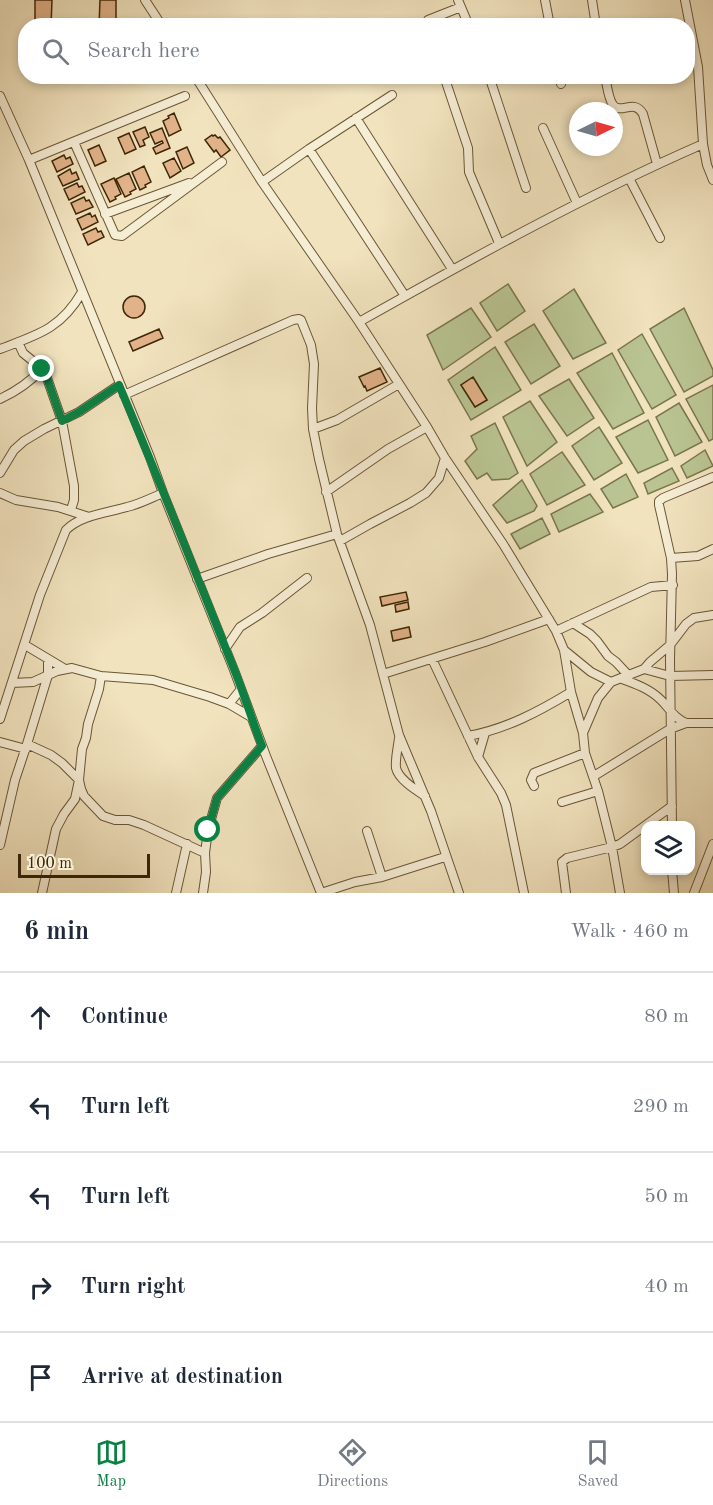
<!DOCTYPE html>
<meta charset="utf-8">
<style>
:root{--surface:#fff;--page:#f6f6f7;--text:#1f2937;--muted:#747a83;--line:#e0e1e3;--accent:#0b8043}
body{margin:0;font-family:"Old Standard TT",serif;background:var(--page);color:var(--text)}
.controls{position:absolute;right:18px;bottom:18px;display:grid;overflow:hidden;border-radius:12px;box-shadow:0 3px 9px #0003}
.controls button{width:54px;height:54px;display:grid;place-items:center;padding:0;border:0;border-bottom:2px solid var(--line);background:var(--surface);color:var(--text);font:30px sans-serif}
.compass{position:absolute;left:569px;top:102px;width:54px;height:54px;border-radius:50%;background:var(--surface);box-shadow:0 3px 9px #0003;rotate:85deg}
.scale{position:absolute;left:18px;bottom:15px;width:132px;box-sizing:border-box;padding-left:6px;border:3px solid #3d2706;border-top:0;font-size:16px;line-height:21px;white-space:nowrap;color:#3d2706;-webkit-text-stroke:4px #f6edd5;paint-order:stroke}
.stop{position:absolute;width:18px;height:18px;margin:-14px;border:4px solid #0b8043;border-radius:50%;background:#fff}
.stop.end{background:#0b8043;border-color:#fff;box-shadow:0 2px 6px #0008}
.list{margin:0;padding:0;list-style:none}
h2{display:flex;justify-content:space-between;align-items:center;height:78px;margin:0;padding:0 24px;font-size:26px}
h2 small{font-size:20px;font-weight:400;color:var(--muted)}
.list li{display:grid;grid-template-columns:39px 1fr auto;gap:18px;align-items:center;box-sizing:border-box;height:90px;padding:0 24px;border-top:2px solid var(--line)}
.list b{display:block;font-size:22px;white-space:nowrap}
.list em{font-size:20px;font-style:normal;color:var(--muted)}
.icon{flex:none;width:33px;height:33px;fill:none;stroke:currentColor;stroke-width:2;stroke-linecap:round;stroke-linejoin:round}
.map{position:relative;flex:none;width:713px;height:893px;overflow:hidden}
.search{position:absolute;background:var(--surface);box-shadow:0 3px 9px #0003;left:18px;right:18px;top:18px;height:66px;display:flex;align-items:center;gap:15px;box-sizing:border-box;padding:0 21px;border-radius:24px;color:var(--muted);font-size:22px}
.sheet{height:528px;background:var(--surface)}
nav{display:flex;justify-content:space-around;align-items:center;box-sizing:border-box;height:84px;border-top:2px solid var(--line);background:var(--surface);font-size:16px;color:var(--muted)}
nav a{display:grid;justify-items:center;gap:3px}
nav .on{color:var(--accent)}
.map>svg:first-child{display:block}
.green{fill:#b9c492;stroke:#7b764c;stroke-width:1.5;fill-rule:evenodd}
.building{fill:#e2b289;stroke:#3d2706;stroke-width:1.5}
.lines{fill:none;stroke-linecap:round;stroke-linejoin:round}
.minor-casing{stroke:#6a5634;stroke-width:10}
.minor{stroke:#f6edd5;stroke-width:8}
.route{stroke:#0b8043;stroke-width:8}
</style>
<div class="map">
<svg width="713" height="893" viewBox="0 0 713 893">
<rect width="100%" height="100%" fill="#f1e3be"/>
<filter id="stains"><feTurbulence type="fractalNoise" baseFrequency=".00333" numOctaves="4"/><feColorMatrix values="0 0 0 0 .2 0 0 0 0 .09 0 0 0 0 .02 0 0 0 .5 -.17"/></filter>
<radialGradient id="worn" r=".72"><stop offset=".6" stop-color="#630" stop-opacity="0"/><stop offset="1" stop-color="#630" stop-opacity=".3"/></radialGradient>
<!-- green -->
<path class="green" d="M508,284L525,311L497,331L480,303Z
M574,289L606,343L573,359L543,311Z
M471,308L491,337L443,370L427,335Z
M684,308L713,370V376L684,392L650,329Z
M534,324L560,366L531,384L505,342Z
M642,334L676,395L652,409L618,350Z
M495,347L521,390L471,420L448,380ZM473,378L487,400L475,407L461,385Z
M612,353L644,413L613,429L577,373Z
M569,379L594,418L567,436L539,396Z
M713,385V439L709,441L686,399Z
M530,401L557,442L527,466L503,417Z
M679,403L702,442L675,456L656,417Z
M648,420L668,460L638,473L616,437Z
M495,423L518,473L509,479L492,480L487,473L477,479L465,461L477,449L471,436Z
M599,427L622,463L594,480L572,446Z
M705,450L713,466L687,478L681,466Z
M562,452L585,485L547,505L530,474Z
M672,468L679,481L648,494L644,483Z
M626,474L638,497L613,508L601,489Z
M522,480L537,506L534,511L507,523L493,505Z
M590,494L603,512L559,532L551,514Z
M542,518L550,534L520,549L511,534Z"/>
<!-- building -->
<path class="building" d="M35,0H52L51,26H35Z
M100,0H116V26H99Z
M174,113L181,130L169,136L163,121L169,118L168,116Z
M145,127L149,137L143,140L145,145L140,147L133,132Z
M162,128L170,148L156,154L153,148L163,143L162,141L155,144L150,133Z
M129,133L136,149L125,154L118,138Z
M212,135L213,136L215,135L218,138L220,137L230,150L221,157L216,150L214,152L205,140Z
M99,145L106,161L95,166L88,150Z
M187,147L194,163L183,169L176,152Z
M64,155L66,159L70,157L73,164L57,172L52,161Z
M174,158L181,171L170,178L163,163Z
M144,166L151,182L145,185L146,187L140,190L132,172Z
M70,169L72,174L76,172L79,179L63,186L58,176Z
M129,173L136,189L130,192L131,194L125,197L116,179Z
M114,178L121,194L115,197L116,199L110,202L101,184Z
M77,183L79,187L82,186L85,192L69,200L64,189Z
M84,197L86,201L89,200L93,207L76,214L71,203Z
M90,213L92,217L95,215L98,222L82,230L77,219Z
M96,228L98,232L101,231L104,237L88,245L83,234Z
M123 307a11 11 0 1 1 22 0a11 11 0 1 1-22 0Z
M159,329L163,338L133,351L129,342Z
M380,368L387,382L367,391L365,386L364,387L359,377Z
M473,377L487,400L475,407L461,385Z
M406,592L408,600L382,606L380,597Z
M408,602L409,609L396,612L395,605Z
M409,627L411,637L393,641L391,631Z"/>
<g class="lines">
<!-- minor casing -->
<g class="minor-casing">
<path id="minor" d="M145,0L162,26
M458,0L469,26
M545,0L550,26
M592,0L596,26
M685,0L698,67L703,144L707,165L713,180
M427,26L428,20L461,7
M195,76L262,182L359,322L427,427L445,458L503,544L556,631L564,650L571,692L583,733L585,753L598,791L612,847L620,893
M444,76L468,148L469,172L499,243
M489,76L526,188
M560,76L561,84
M605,76C607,85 608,98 613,105C621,115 634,98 643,114L657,164
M0,96L29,160L150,457L163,493L234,670L266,756L321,893
M356,118L452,269
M543,128L577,203
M74,142L115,235L122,236L222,162
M309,149L405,296
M29,160L185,96
M629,178L660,238
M262,182L309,149L392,95
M105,214L189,183
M359,322C471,259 584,196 703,144
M18,342L23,353L39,366L47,378L62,421L74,486V500L71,510
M0,349C37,335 61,329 82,292
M124,395L293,320L299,319L301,320L311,345L314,364L312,408L313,429L319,459L337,534L370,625L399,735L431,811L459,893
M0,399C17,391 29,383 42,369
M313,429L337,420L399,384
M0,473L14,450L24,441L44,429L79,412L119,385
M326,492L388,449L427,427
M0,493L16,500L58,507L89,517
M340,541L370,524L410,503L426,493L439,478L445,458
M671,558L698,556L713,549
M197,579L268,554L337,534
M573,623L590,634L597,641L608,656L616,662L629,676
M556,631L651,587L673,585
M25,645L65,669
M225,649L240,627L262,613L307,578
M564,650L591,672L611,682
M432,659L478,757L501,793L506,805L524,893
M644,669L670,676L713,675
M383,674L485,642L549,619
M622,679C636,684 650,689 661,700C670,709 674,718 686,723
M12,683L33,682L57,671L72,668L101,676L153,680L210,697L229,704L251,717
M229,704L241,689
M0,719L40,595L66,530C81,515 107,513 127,507C140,504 151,498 163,493
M583,733L598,698L611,682L644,669L650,662L670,645L686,624L694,618L713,615
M468,736C506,729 538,712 571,692
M399,738C398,747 395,759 396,768C399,780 416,790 425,796
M0,742L26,749
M27,744L51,755L62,763L79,780L81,789L84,796L103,816L115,820H129L144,825L205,853
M478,757L485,733
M594,776L670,729L686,723H713
M534,786L531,780L534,773L585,753
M562,802L598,791
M672,826L670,660L672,574L671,558L659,505V501L663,498L713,477
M367,831L382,877
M0,845L15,780L27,744L48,675V659
M672,870L674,893
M42,893L56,829L64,814L75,799L79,780L82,749L86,738L88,724L99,689L101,676
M176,893L187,844
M203,893L206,872L205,853L208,830L217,798L262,746
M321,893L355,882L382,877L445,857
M566,893L562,862L567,858L612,847L620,844L672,806
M694,893L713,844"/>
</g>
<!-- minor -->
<use href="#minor" class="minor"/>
</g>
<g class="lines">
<!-- route -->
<path class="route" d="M42,369L47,378L62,421L79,412L119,385C159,479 196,574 234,669C244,694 252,720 262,746L217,798L208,830"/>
</g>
<rect width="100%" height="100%" filter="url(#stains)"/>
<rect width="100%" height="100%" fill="url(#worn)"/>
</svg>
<div class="controls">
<button><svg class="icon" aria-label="layers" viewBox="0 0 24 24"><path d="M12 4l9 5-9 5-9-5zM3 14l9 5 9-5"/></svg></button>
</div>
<svg class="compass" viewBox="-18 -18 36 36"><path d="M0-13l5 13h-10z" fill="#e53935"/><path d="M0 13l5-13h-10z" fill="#747a83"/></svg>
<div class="scale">100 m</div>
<div class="stop" style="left:208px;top:830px"></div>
<div class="stop end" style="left:42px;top:369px"></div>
<div class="search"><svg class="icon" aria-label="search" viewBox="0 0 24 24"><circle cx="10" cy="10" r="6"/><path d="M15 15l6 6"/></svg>Search here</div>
</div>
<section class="sheet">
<h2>6 min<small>Walk · 460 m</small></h2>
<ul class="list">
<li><svg class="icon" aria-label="ahead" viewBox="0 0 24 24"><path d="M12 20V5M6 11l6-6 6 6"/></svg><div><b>Continue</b></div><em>80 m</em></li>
<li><svg class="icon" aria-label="left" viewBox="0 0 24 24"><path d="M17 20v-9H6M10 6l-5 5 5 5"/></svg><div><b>Turn left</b></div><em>290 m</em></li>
<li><svg class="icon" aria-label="left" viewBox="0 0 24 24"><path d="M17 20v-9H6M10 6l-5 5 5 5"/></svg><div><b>Turn left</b></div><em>50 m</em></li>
<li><svg class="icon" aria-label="right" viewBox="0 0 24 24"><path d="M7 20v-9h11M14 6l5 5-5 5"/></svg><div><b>Turn right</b></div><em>40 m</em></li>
<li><svg class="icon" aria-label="arrive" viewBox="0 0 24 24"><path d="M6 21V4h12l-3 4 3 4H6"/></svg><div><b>Arrive at destination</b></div></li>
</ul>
</section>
<nav>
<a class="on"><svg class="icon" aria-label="map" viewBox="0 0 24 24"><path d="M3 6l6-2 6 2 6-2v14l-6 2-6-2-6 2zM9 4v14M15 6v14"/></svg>Map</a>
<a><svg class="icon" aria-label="directions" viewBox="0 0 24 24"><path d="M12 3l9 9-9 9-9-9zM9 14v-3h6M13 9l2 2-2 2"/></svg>Directions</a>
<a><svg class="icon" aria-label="saved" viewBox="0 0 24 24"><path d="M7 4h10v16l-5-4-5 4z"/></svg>Saved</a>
</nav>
